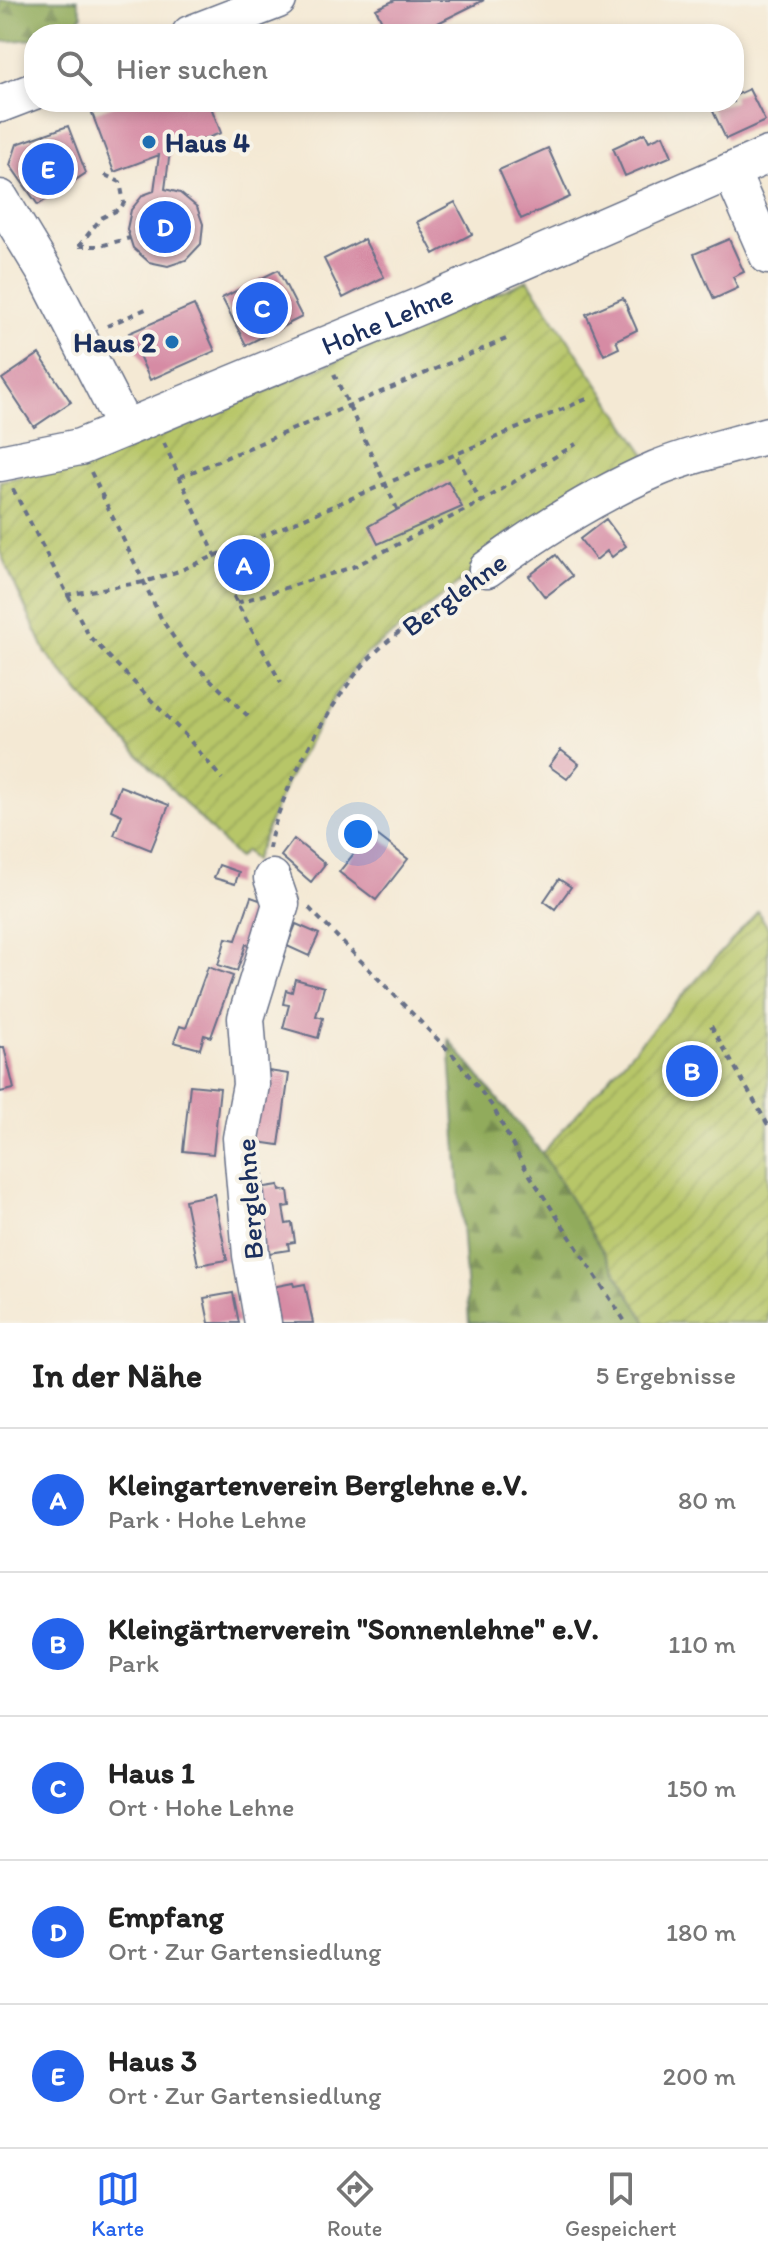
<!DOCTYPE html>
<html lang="de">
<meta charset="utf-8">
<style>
:root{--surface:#fff;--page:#f2f2f2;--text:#222;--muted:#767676;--line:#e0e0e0;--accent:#2563eb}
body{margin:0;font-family:Itim,sans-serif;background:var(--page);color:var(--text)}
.you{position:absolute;left:358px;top:834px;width:28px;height:28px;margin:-20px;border:6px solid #fff;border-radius:50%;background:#1a73e8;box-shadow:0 0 0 12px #1a73e833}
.badge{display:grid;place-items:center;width:52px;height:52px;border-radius:50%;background:var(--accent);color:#fff;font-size:26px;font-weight:700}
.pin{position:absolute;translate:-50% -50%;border:4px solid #fff;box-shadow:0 2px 8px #0006}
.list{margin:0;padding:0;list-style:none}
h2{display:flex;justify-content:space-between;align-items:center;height:104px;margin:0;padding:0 32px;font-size:34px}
h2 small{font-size:26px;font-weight:400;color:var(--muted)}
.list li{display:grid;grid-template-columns:52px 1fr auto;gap:24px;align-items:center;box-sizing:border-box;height:144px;padding:0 32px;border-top:2px solid var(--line)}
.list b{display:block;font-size:30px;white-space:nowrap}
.list p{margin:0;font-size:26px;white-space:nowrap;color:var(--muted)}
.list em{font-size:26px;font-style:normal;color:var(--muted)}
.icon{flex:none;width:44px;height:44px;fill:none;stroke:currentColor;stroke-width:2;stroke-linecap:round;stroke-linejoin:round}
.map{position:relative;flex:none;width:768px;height:1323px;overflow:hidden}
.search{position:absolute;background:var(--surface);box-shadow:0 4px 12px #0003;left:24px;right:24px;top:24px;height:88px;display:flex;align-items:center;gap:20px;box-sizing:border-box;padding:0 28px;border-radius:32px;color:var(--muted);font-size:30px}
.sheet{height:824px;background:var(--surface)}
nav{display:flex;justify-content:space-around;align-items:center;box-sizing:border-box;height:112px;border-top:2px solid var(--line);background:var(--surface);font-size:22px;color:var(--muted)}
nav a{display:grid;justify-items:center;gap:4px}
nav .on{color:var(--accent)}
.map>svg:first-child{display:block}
.forest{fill:url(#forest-firs);stroke:#566d5d;stroke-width:2}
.garden{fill:url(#garden-furrows);stroke:#697a63;stroke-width:2}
.building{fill:#d68ba4}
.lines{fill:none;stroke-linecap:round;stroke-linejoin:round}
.minor-casing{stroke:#677087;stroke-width:39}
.path{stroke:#677087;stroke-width:4;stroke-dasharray:6 6;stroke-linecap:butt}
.minor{stroke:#fff;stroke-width:36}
.poi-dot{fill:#1f6fb2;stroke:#f7f3e8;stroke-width:3}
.labels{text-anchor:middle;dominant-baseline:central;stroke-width:8;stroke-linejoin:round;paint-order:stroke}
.poi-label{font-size:28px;font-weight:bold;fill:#1b2f5e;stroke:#f7f3e8;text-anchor:start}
.street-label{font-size:28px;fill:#1b2f5e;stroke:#f7f3e8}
</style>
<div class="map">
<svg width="768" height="1323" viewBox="0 0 768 1323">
<defs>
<pattern id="forest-firs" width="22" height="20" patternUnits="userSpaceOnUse" patternTransform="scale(2)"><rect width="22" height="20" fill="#91ab5c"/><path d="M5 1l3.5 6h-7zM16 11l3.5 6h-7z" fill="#768c4f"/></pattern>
<pattern id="garden-furrows" width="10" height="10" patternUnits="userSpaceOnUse" patternTransform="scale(2)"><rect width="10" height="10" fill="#b7c668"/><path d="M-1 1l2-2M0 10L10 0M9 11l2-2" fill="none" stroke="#9daa5d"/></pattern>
</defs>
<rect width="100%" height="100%" fill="#f7f3e8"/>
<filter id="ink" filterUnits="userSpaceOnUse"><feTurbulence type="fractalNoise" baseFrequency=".0125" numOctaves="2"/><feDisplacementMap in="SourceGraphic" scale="16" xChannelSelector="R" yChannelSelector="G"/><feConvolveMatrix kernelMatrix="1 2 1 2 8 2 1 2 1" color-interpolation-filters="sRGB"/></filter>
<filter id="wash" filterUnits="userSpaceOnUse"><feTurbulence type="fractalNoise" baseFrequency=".006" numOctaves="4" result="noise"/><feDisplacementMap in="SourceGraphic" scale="32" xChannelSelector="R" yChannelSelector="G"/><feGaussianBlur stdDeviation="1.8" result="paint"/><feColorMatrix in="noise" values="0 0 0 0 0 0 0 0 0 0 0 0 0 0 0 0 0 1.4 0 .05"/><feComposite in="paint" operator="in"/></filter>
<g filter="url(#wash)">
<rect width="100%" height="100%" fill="#f4e9d4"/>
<!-- forest -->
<path class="forest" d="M0,0H77L82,15L70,34H34V39L0,42Z
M449,1040L542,1153L647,1323H469Z"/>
<!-- garden -->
<path class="garden" d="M528,280L652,464L498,553L364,656L336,693L286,783L254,861L245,851L238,858L81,695L46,653L0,552V481L87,463L126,450Z
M758,911L768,928V1323H647L542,1153Z"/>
<g id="blocks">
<!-- building -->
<path class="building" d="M395,0H484L416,34H388L376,9Z
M749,89L765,121L726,139L711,107L734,102V96Z
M123,102H209L221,133L170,151L165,189L180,193L197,207L203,224L201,244L186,260L168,266L149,262L133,248L127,229L131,210L143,195L154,191L159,155L114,172L92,113Z
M68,126L86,173L38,205L10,165L17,144Z
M645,133L649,141L663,135L672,156L625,176L613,148Z
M548,148L570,197L521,219L499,170Z
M455,202L472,234L434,254L417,222Z
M364,239L384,277L343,298L324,259Z
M729,239L744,272L733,277L738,288L714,299L694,254Z
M278,270L302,317L246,345L222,298Z
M623,298L637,330L616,340L619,348L604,355L586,314Z
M194,305L215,351L150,380L129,333Z
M39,354L71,402L34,427L2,379Z
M448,481L462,507L378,544L369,526Z
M606,519L626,546L612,557L607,551L596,560L580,539Z
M556,555L572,576L545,597L529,576Z
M561,750L579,764L567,779L549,766Z
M120,786L169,805L151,850L114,835L122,815L111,810Z
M372,831L408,859L376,900L339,872Z
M294,839L325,864L311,882L281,856Z
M219,865L239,872L235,884L214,878Z
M559,879L571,887L555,909L544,901Z
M251,897L268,903L260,949L246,944L237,971L218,965L226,938L236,940Z
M296,924L319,934L309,956L287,946Z
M208,967L233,976L211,1037L204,1035L200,1049L174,1042L180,1026L186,1028Z
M295,979L324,987L316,1016L323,1018L318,1038L283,1028L289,1005L283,1004L286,990L292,992Z
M0,1047H4L14,1089L0,1092Z
M262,1070L289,1074L279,1145L251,1141Z
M190,1085L220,1088L213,1154L183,1151Z
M279,1185L280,1191L288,1190L290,1206L283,1207L286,1224L292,1223L295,1242L288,1243L289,1250L262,1254L252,1189Z
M214,1194L227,1260L198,1265L185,1200Z
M293,1283L294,1286L305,1284L313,1323H274L267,1288Z
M233,1293L239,1323H209L204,1298Z"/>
</g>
</g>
<g filter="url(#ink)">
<use href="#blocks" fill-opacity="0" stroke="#677087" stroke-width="2"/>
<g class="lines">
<!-- minor casing -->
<g class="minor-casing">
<g id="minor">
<path d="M190,34L278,0"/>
<path d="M0,104L34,91"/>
<path d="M731,171L768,256"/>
<path d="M0,198L46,274L124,426"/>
<path id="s1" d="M0,463L80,447L420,306L768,155"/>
<path d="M487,569C539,531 596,495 656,469C692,454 731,446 768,435"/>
<path d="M263,1323L251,1255L241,1138L251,1085L246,1018L281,904L272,878"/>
</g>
</g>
<!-- path -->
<path class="path" d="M79,246L101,218L120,209L124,203L120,182L105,175
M79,246H100L130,238
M107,326L148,308
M334,374L398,511
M164,443L237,603L281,683
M457,457L481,502
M91,472L162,620L186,656L250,718
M180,477L511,337
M13,489L89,636L187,737L222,779
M66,595L144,582L179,571L589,398
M237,603L353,567L481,502L576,444
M269,849C276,796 338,685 378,650C404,626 435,607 463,586
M309,908L454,1056L493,1107L522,1163L626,1323
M711,1026L768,1125"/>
<!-- minor -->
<use href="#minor" class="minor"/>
</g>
</g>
<!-- markers -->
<g class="poi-dot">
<circle cx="149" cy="142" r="8"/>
<circle cx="172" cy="342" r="8"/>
</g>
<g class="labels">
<!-- poi labels -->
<g class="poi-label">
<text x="165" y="142">Haus 4</text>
<text x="156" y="342" text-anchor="end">Haus 2</text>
</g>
<!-- street labels -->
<g class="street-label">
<text stroke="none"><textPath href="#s1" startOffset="414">Hohe Lehne</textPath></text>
<text transform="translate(454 594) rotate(-36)">Berglehne</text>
<text transform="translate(249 1199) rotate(-94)">Berglehne</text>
</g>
</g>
</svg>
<div class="you"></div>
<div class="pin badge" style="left:244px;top:565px">A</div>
<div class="pin badge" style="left:692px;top:1071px">B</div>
<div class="pin badge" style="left:262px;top:308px">C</div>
<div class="pin badge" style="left:165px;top:227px">D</div>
<div class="pin badge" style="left:48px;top:169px">E</div>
<div class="search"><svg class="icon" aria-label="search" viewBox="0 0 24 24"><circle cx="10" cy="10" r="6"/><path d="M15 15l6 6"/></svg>Hier suchen</div>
</div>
<section class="sheet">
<h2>In der Nähe<small>5 Ergebnisse</small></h2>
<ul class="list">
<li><span class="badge">A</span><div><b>Kleingartenverein Berglehne e.V.</b><p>Park · Hohe Lehne</p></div><em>80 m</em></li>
<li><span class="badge">B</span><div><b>Kleingärtnerverein &quot;Sonnenlehne&quot; e.V.</b><p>Park</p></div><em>110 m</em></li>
<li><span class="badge">C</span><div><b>Haus 1</b><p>Ort · Hohe Lehne</p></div><em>150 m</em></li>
<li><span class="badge">D</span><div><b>Empfang</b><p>Ort · Zur Gartensiedlung</p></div><em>180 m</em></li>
<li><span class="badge">E</span><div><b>Haus 3</b><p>Ort · Zur Gartensiedlung</p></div><em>200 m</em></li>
</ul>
</section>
<nav>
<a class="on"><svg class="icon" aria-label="map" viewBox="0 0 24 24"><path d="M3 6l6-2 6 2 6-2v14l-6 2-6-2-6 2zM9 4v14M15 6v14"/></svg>Karte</a>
<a><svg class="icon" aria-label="directions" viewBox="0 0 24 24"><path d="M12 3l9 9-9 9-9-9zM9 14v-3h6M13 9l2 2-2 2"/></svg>Route</a>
<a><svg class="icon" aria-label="saved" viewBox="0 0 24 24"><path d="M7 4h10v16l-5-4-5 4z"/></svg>Gespeichert</a>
</nav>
